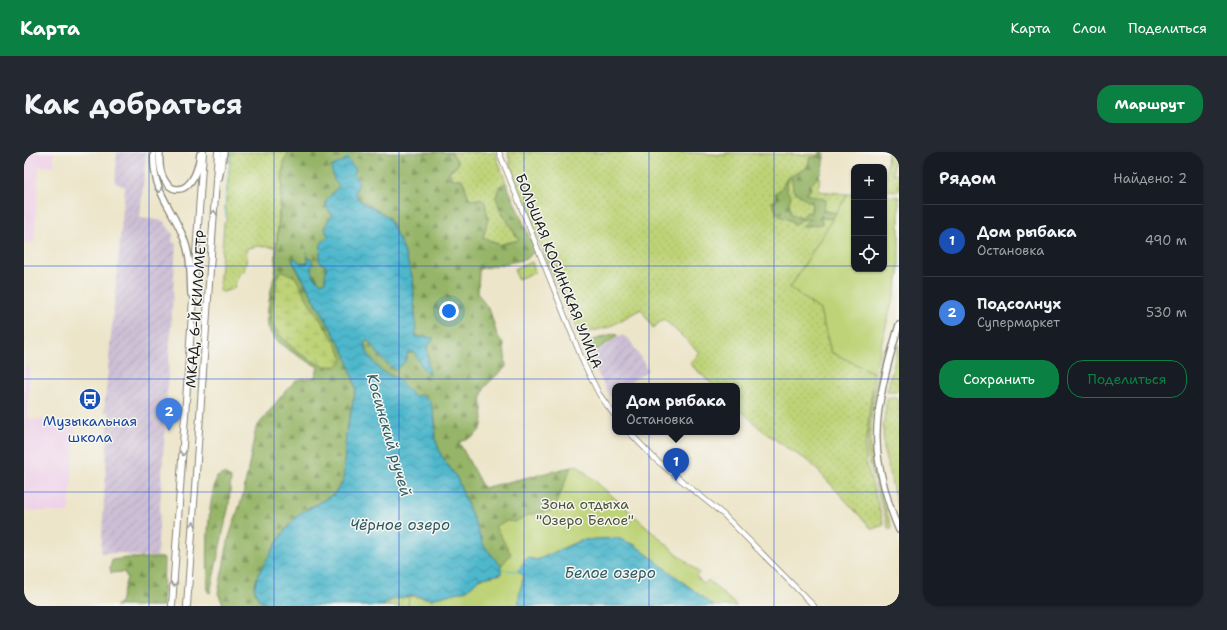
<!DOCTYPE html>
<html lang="ru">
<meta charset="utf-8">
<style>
:root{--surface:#171b24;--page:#242831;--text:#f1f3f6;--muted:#9ea1a6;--line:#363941;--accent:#0b8043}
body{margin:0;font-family:"Shantell Sans",sans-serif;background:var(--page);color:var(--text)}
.controls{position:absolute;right:12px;top:12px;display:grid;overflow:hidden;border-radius:8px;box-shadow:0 1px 3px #0004}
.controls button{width:36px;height:36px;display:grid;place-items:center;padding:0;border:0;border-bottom:1px solid var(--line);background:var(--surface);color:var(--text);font:20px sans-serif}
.you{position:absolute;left:425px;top:159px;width:14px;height:14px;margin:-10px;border:3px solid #fff;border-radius:50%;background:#1a73e8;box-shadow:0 0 0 6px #1a73e833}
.badge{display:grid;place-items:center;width:26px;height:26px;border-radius:50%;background:var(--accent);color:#fff;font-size:13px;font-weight:700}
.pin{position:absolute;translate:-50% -33px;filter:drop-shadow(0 1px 2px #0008)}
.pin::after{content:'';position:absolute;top:21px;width:14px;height:12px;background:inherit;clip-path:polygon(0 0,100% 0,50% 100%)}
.popup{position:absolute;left:588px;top:231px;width:128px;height:52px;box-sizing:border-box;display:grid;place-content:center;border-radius:8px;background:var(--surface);filter:drop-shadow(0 1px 3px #0005);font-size:13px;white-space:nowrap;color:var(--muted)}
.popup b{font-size:15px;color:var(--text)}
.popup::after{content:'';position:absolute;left:50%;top:100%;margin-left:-8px;border:8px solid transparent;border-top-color:var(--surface)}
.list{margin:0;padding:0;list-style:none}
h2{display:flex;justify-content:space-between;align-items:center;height:52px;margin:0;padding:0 16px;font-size:17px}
h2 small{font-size:13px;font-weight:400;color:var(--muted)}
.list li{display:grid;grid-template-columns:26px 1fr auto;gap:12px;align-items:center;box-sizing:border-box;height:72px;padding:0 16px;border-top:1px solid var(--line)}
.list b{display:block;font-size:15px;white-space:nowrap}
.list p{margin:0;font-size:13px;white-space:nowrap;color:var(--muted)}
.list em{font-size:13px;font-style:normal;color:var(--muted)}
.actions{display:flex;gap:8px;padding:12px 16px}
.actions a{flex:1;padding:9px 0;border:1px solid var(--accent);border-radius:16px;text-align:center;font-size:14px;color:var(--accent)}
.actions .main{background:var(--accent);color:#fff}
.icon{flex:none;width:22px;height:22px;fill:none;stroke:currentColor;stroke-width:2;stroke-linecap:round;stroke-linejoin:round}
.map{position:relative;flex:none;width:875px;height:454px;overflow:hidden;border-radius:16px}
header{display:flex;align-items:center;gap:24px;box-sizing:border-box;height:56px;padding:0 20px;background:var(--accent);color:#fff}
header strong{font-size:19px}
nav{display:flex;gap:22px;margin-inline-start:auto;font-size:14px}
.intro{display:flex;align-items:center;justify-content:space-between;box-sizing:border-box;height:96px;padding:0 24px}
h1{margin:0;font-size:28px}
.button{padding:10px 18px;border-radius:16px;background:var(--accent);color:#fff;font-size:14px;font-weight:700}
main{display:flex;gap:24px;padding:0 24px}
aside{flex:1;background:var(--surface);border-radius:16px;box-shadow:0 1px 3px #0004}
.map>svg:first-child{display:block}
.built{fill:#eed0e8}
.industrial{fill:url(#industrial-furrows)}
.grass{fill:url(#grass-dots);stroke:#6d784a}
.forest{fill:url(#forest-firs);stroke:#596842;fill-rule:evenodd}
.wetland{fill:url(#wetland-marsh);stroke:#6d784a}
.green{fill:#bed377;stroke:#6d784a}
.water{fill:url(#water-waves);stroke:#356a74}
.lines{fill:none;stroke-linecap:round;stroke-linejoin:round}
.stream{stroke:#4eb7cc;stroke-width:1}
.tertiary-casing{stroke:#848072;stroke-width:6}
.secondary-casing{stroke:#848072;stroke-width:8}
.trunk-casing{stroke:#848072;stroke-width:8}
.tertiary{stroke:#fff;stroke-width:4.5}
.secondary{stroke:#fff;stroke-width:5.5}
.trunk{stroke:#fff;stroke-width:6}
.oneway{stroke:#999}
.grid{fill:none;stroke:#1d4ed8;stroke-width:1;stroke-opacity:0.55}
.labels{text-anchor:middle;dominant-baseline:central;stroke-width:3;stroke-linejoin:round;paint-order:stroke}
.street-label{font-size:14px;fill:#1c1c1c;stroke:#f6f6f2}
.transit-label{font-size:14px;fill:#164399;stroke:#f6f6f2}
.park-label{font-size:14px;fill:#4d5337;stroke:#f6f6f2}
.water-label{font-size:15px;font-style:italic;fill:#305a62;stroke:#f6f6f2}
</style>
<header>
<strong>Карта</strong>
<nav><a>Карта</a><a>Слои</a><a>Поделиться</a></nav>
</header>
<div class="intro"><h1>Как добраться</h1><a class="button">Маршрут</a></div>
<main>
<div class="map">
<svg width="875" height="454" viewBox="0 0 875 454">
<defs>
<pattern id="industrial-furrows" width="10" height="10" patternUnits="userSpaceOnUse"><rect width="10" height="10" fill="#ccbed4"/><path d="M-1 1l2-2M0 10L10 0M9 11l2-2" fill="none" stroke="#afa3b5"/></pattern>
<pattern id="grass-dots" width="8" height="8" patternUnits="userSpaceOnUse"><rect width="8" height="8" fill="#bed377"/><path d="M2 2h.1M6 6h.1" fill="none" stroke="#a3b566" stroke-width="1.8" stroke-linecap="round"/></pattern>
<pattern id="forest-firs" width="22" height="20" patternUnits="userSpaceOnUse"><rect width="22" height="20" fill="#96b568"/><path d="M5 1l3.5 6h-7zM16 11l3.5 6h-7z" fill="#7a9255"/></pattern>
<pattern id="wetland-marsh" width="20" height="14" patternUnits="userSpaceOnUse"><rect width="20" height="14" fill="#bed377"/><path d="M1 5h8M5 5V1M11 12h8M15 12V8" fill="none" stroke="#a3b566"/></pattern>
<pattern id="water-waves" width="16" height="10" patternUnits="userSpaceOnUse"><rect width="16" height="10" fill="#4eb7cc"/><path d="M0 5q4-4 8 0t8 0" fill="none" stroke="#4094a5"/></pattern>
</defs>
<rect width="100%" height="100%" fill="#f6f6f2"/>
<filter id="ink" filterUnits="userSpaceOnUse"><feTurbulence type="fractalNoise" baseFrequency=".025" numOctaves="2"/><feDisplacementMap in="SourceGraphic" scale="8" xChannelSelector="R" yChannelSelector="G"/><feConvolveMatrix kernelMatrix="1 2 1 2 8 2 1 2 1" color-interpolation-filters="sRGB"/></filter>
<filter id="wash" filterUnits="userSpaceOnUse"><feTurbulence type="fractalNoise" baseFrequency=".012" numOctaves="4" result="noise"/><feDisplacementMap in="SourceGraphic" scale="16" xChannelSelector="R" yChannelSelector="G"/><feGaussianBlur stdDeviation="0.9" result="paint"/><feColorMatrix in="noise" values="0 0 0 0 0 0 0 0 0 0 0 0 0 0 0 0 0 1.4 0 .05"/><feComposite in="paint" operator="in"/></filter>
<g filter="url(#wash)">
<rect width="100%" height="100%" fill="#ede5c9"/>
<!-- built -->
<path class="built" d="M0,0H30V15L15,14L10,91H0Z
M0,214L6,215L3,267L52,270L45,361L0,358Z"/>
<!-- industrial -->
<path class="industrial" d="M93,0H122L116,65L139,69L149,82L148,90L152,92L133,405L103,403V401H77L85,260H80L101,35L91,31Z
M598,183L605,187L624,218L601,234H591V241L586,245L565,204Z"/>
<!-- grass -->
<path class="grass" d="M207,0H265L260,8L252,95L233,94L222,97L223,106L220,119L215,122L210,136L200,140L195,139L200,71L203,68L201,56Z
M427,0H471L482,31L476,34L472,45L476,57L495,88L475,93L459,85L464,67L453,48L445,46L438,28L428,27L425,19L433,14L434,10Z
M484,0H656L702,3V1L796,3L795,39L824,42L766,136L796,158L807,200L850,221L841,295L843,314L860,373L848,377L785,309L766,298L738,278L713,255V234H690L666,212L676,201L640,167L629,176L617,157L585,175L557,182L554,181L490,30Z
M864,0H871L869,22H875V39L861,38Z
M875,192V239H863Z
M859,197L862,198C855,226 845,262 847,291C848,320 860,349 868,377L865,378C859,355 850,331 845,307C839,278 852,226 859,197Z
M863,246H875V360L860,300L859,276Z
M385,444L384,454H358L368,448Z"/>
<!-- forest -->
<path class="forest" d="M265,0H427L434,10L433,14L425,19L428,27H438L445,46L453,48L456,46L461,50L464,67L459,85L475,93L495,88L476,57L472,45L476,34L482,31L511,98L503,107L455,117L454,142L466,159L473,183L480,193L482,215C476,221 466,228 461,235C449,257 476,278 435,290L459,336L547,315L530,358L492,416L477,414L460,394L433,326L417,303L411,286V267L383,239L374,227L357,219L344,202L340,191L343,187L359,208L390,200L398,215L405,211L403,196L409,186L392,184L389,127L379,96L364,65L335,48L331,40L316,34L308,41L303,50L308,65L305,83L297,92L302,114L301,129L297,131C289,125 287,118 287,108L284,105V111C278,113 275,110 271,106L268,109L322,203L332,237L322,281L319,330L310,342L275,362L259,381L234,422L230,436L235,448L246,454H200L194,441L205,385L219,343L232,276L263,237L272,228L291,225L294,215C280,207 247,191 244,174C241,158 249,132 252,115L251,111L260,8Z
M796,0H800C801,13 796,25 786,33L787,37L781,42L802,48L799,59L814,61L810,67L797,66L798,72L777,75L787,67L777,68L769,73L768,69L755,64L758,59L753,62L748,50L753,48L751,41L757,37L763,26L783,16L786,6L793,5ZM768,26L769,38L783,49H788L787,61L783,60L778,65L767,62L765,51L767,44L763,39L762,30Z
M588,182L593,183L591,186L569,200L564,197V190Z
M200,322L207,326L205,353L186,441L184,440C183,404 182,358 193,325Z
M104,406H140L139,454H91L96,450L103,426L100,420L87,421L86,416L88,408Z"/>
<!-- wetland -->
<path class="wetland" d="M258,119L271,125L287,154L312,191L319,207L313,214C308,214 302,215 298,213C284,209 250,184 248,169C247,155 252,137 254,123Z"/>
<!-- green -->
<path class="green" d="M824,42H830V117H860V44L875,45V123L850,221L807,200L796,158L766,136Z
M508,110L511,120L494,127L490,117Z
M553,313L675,421L672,424L680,432L684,428L713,454H690L611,393L593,386L557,388L513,408L504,406C502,417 492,446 496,454H384L385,444L407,447L443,438L455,427L477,422V414L487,402L471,374L483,369L491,370L504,363L530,358L547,315Z"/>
<!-- water -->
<path class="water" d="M323,7L332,17L330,22L335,32L331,40L335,48L364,65L379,96L389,127L392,184L410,186L403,196L405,223L398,215L390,200H384L381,210L371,218L359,208L343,187L340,191L344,202L357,219L374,227L389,244L399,243L407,251L411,267V286L417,303L433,326L460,394L477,414V422L455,427L443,438L407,447L389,443L368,448L357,454H246L235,448L230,436L234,422L259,381L275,362L310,342L319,330L322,281L332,237L322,203L268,108L271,106L278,112L284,111L283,100L284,105L289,109L287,111L290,112L287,115L290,125L297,131L301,129L302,114L295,109L297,92L305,83L302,81L301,76L305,66L308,65L301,51L303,50L302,48L315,34L310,28L307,15Z
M593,386L611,393L690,454H496C492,444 498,435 500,425L494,419L501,408L504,406L513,408L557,388Z"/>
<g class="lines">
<!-- stream -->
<path class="stream" d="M323,7L325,0
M203,68L201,56L207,0
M477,418L494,419"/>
</g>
</g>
<g filter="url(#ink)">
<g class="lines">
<!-- tertiary casing -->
<g class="tertiary-casing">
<path id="tertiary" d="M475,0L560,212L575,242L591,264
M605,280L631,307L700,363L790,454"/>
</g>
<!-- secondary casing -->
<g class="secondary-casing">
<path id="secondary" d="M130,0C127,39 148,54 160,87C167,104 166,123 167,142
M136,0C132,45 170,53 176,2
M195,26L200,0
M875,173C865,207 851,255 853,290C853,314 865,356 875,378"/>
</g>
<!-- trunk casing -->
<g class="trunk-casing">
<path id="trunk" d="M148,454L179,0
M163,454L194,0"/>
</g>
<!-- tertiary -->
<use href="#tertiary" class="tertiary"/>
<!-- secondary -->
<use href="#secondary" class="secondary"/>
<!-- trunk -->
<use href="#trunk" class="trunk"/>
</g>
<!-- one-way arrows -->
<defs><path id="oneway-chevron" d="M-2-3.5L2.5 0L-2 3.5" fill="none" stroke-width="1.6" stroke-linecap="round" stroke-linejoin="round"/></defs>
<g class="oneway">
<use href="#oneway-chevron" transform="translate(135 38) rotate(70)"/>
<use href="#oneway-chevron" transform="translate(190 61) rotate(-86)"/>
<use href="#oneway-chevron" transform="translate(159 301) rotate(94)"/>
<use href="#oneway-chevron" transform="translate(169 372) rotate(-86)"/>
<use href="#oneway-chevron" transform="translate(150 432) rotate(94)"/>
</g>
</g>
<!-- grid -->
<path class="grid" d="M125,0V454M250,0V454M375,0V454M500,0V454M625,0V454M750,0V454M0,114H830M860,114H875M0,227H875M0,340H875"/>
<!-- icons -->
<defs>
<g id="bus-disc" transform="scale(1.15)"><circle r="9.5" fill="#1a4fb4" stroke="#f6f6f2"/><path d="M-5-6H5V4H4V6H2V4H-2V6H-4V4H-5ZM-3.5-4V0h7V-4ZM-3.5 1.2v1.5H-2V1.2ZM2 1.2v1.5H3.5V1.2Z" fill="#fff"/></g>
</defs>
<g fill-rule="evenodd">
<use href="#bus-disc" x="66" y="247"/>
</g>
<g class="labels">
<!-- street labels -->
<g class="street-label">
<text transform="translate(535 119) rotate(68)">БОЛЬШАЯ КОСИНСКАЯ УЛИЦА</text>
<text transform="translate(172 157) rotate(-86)">МКАД, 6-Й КИЛОМЕТР</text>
</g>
<!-- transit labels -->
<g class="transit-label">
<text x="66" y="269">Музыкальная<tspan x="66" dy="16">школа</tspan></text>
</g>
<!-- park labels -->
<g class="park-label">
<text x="561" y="352">Зона отдыха<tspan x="561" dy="16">"Озеро Белое"</tspan></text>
</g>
<!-- water labels -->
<g class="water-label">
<text transform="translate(365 283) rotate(74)">Косинский ручей</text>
<text x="376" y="373">Чёрное озеро</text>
<text x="586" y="421">Белое озеро</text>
</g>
</g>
</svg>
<div class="controls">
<button>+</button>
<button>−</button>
<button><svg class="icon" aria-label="locate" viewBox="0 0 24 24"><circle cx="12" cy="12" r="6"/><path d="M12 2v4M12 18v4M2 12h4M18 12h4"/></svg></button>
</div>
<div class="you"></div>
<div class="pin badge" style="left:652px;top:329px;background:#1a4fb4">1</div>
<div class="popup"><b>Дом рыбака</b>Остановка</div>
<div class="pin badge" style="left:145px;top:279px;background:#3f7fe0">2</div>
</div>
<aside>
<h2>Рядом<small>Найдено: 2</small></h2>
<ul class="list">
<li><span class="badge" style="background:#1a4fb4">1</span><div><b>Дом рыбака</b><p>Остановка</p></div><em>490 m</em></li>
<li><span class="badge" style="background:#3f7fe0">2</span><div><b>Подсолнух</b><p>Супермаркет</p></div><em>530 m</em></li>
</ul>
<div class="actions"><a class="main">Сохранить</a><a>Поделиться</a></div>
</aside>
</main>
